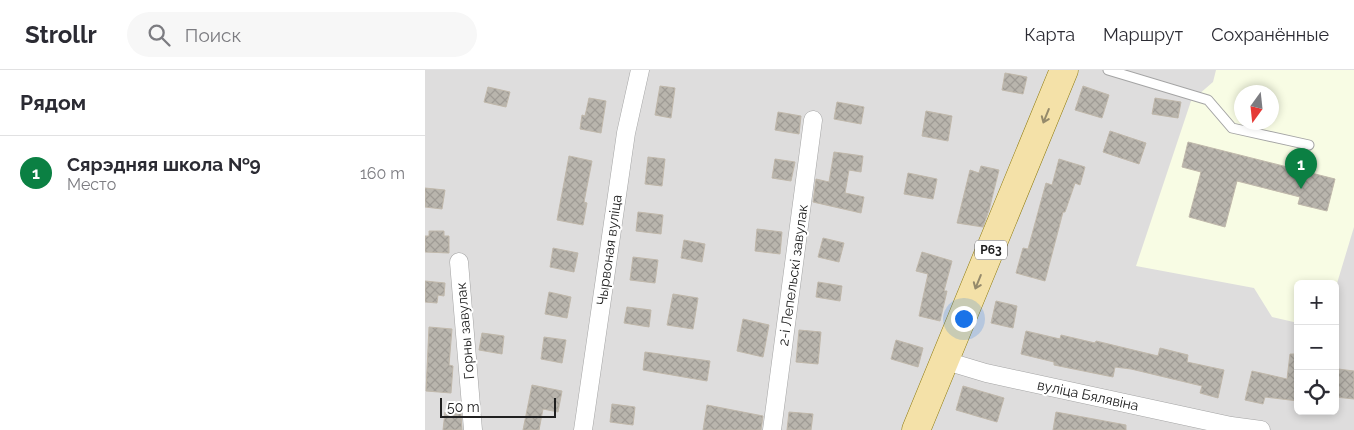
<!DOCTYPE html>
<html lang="ru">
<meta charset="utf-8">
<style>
:root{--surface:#fff;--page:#f7f7f7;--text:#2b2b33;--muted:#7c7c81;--line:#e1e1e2;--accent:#0b8043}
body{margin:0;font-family:Raleway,sans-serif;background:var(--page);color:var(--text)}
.controls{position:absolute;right:15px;bottom:15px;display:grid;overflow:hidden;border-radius:8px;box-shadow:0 2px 8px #0003}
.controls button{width:45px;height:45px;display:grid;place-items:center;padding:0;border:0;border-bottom:1px solid var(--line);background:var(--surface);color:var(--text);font:25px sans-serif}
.compass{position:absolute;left:809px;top:15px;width:45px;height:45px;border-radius:50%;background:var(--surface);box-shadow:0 2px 8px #0003;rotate:195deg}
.scale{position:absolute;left:15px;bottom:12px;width:116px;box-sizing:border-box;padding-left:5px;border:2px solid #202020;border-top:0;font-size:14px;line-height:18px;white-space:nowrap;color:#202020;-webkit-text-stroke:4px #fff;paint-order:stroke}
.you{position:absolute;left:538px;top:248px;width:18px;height:18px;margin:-12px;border:4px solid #fff;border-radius:50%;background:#1a73e8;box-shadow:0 0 0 8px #1a73e833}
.badge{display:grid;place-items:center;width:32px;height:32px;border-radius:50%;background:var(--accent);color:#fff;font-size:16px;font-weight:700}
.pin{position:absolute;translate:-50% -41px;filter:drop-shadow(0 1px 2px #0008)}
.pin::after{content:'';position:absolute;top:26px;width:18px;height:15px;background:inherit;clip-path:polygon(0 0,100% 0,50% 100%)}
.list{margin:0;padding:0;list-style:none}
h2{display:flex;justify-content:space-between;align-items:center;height:65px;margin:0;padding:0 20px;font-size:21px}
h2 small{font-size:16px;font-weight:400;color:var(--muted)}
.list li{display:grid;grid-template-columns:32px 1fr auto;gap:15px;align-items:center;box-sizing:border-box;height:75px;padding:0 20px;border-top:1px solid var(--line)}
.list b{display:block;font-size:19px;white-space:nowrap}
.list p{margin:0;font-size:16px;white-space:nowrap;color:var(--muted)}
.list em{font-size:16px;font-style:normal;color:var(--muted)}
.icon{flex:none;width:28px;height:28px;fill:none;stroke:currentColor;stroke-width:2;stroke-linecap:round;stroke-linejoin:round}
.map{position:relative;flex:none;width:929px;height:360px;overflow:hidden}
header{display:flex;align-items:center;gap:30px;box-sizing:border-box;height:70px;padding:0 25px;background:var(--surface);border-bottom:1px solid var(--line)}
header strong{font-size:24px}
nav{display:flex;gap:28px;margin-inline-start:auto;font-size:18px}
.search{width:350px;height:45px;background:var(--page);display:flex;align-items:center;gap:12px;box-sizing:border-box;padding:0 18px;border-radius:28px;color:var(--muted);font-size:19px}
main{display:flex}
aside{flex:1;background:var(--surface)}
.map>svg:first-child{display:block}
.residential{fill:#dedddd;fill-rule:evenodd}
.education{fill:#f8fce4;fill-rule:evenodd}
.building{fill:url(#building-cross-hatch);stroke:#c0b8ab}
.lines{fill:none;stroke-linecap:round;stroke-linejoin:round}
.lane-casing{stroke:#a4a4a4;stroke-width:11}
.street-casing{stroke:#a4a4a4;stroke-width:19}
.primary-casing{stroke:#8f7b0d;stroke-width:29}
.lane{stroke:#fff;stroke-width:9}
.street{stroke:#fff;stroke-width:18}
.primary{stroke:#f4e1a8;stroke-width:28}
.oneway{stroke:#958a6b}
.labels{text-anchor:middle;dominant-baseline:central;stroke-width:4;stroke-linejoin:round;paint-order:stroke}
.shield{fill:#fff;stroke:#636363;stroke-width:1}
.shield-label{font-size:12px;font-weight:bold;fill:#202020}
.street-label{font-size:14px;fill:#202020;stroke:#fff}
</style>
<header>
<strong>Strollr</strong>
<div class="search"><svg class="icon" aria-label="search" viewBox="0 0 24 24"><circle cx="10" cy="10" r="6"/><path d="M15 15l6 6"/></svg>Поиск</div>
<nav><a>Карта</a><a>Маршрут</a><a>Сохранённые</a></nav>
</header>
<main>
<aside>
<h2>Рядом<small></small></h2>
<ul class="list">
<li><span class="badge">1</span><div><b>Сярэдняя школа №9</b><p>Место</p></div><em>160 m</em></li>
</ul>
</aside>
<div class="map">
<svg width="929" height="360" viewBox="0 0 929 360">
<defs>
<pattern id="building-cross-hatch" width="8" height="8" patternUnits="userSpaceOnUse" patternTransform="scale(1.25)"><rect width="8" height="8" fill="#b9b5ad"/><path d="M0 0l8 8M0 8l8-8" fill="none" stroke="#9f9b95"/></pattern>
</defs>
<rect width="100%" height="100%" fill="#f0eee7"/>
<!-- residential -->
<path class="residential" d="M0,0H929V360H0ZM816,22H846V52H816ZM873,214H910V341H873Z"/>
<!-- education -->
<path class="education" d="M791,0H929V157L910,220V214H873V253L847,247L829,218L711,196L766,31L788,12ZM816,22H846V52H816Z"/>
<!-- building -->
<path class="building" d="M580,3L602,7L598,24L577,20Z
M235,16L250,18L246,48L230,45Z
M658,16L684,25L677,48L650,40Z
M63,17L85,22L81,37L59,32Z
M164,28L181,31L176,63L155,59L157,45L160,46Z
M730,28L756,32L753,48L727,44Z
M412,32L439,37L436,54L409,49Z
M501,41L527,46L523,71L497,66Z
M353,42L376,46L374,64L350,60Z
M685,61L721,73L714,94L678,82Z
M763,72L910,109L902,141L873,134L875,127L812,111L800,157L764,147L776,102L757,97Z
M409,82L438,86L436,102L424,100L420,123L439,127L436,143L388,132L391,109L404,112Z
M144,86L167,91L159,132L162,133L158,155L132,150Z
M223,87L240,89L237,116L220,114Z
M350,89L370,92L366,111L347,108Z
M634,89L660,97L655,115L650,113L640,142H638L620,211L591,203L598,178L603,179L621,113L627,115Z
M556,96L574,100L564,140L558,157L532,153L545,100L554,103Z
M483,103L512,109L508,129L479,124Z
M0,118L20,120L17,139L0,137Z
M213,142L238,145L236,164L211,161Z
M332,159L357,162L355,184L330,181Z
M4,161H19V166H24V183L0,182V166H4Z
M398,168L419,173L414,192L393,187Z
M259,170L280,174L277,192L256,188Z
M128,178L153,183L149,202L125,197Z
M497,182L527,191L519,221H522L515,251L494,246L503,204L491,201Z
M208,187L233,190L230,213L205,210Z
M0,211L20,213L19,226L13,225L12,233L0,232Z
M393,212L417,216L415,231L391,227Z
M124,222L146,227L142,248L120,244Z
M248,224L273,228L268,259L242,255Z
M571,231L592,236L588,258L566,253Z
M202,237L226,240L224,257L199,253Z
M318,249L344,255L338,287L312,281Z
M4,257L27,259L24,295L28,296L26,323L1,321Z
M374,260L396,262L393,294L371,292Z
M601,261L635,269L636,265L670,273L671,271L733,286L735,278L763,285L762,292L799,300L793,328L775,323L777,316L706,299L690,297L688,307L629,295V292L596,284Z
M57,263L79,266L77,284L54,280Z
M119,267L141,270L137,293L116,289Z
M471,270L498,278L493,297L466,289Z
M220,282L285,291L282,311L218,300Z
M865,284H873V331L840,327L838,334L820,330L827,301L862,309Z
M913,299L929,301V329L910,327Z
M107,315L137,321L133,342L118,339L114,360H98Z
M538,316L579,328L572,352L531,340Z
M187,334L210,337L208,355L185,352Z
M282,335L338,346L336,360H278Z
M20,342L36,343L37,360H18Z
M364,342L388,344L386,360H362Z
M631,342L701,355V360H628Z"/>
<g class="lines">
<!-- lane casing -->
<g class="lane-casing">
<path id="lane" d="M683,0L783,30L807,58L884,75"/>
</g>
<!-- street casing -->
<g class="street-casing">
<path id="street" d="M34,192L48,360
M521,291L561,303L806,356L836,360
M158,360L201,63L215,0
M347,360L388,50"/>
</g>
<!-- primary casing -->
<g class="primary-casing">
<path id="primary" d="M491,360L639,0"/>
</g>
<!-- lane -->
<use href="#lane" class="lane"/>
<!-- street -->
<use href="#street" class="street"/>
<!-- primary -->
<use href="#primary" class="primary"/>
</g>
<!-- one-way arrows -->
<defs><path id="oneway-shaft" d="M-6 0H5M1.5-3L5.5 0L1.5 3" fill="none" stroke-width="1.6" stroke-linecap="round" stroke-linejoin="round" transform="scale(1.25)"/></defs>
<g class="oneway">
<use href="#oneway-shaft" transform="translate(621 46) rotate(112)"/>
<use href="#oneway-shaft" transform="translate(553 212) rotate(112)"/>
</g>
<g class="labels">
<!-- shield labels -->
<rect class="shield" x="550" y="170.5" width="32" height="19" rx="4"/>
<g class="shield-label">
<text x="566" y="180">Р63</text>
</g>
<!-- street labels -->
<g class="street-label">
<text transform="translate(184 180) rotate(-82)">Чырвоная вуліца</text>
<text transform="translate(368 205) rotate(-82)">2-і Лепельскі завулак</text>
<text transform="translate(40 261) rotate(-95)">Горны завулак</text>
<text transform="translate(663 325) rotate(12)">вуліца Бялявіна</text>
</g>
</g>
</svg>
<div class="controls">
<button>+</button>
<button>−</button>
<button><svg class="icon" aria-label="locate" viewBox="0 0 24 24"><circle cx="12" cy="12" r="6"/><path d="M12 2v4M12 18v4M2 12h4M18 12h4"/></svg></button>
</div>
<svg class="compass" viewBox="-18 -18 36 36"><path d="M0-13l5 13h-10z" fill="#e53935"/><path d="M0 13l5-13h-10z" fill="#7c7c81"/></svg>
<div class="scale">50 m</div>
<div class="you"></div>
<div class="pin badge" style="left:876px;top:119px">1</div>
</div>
</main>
